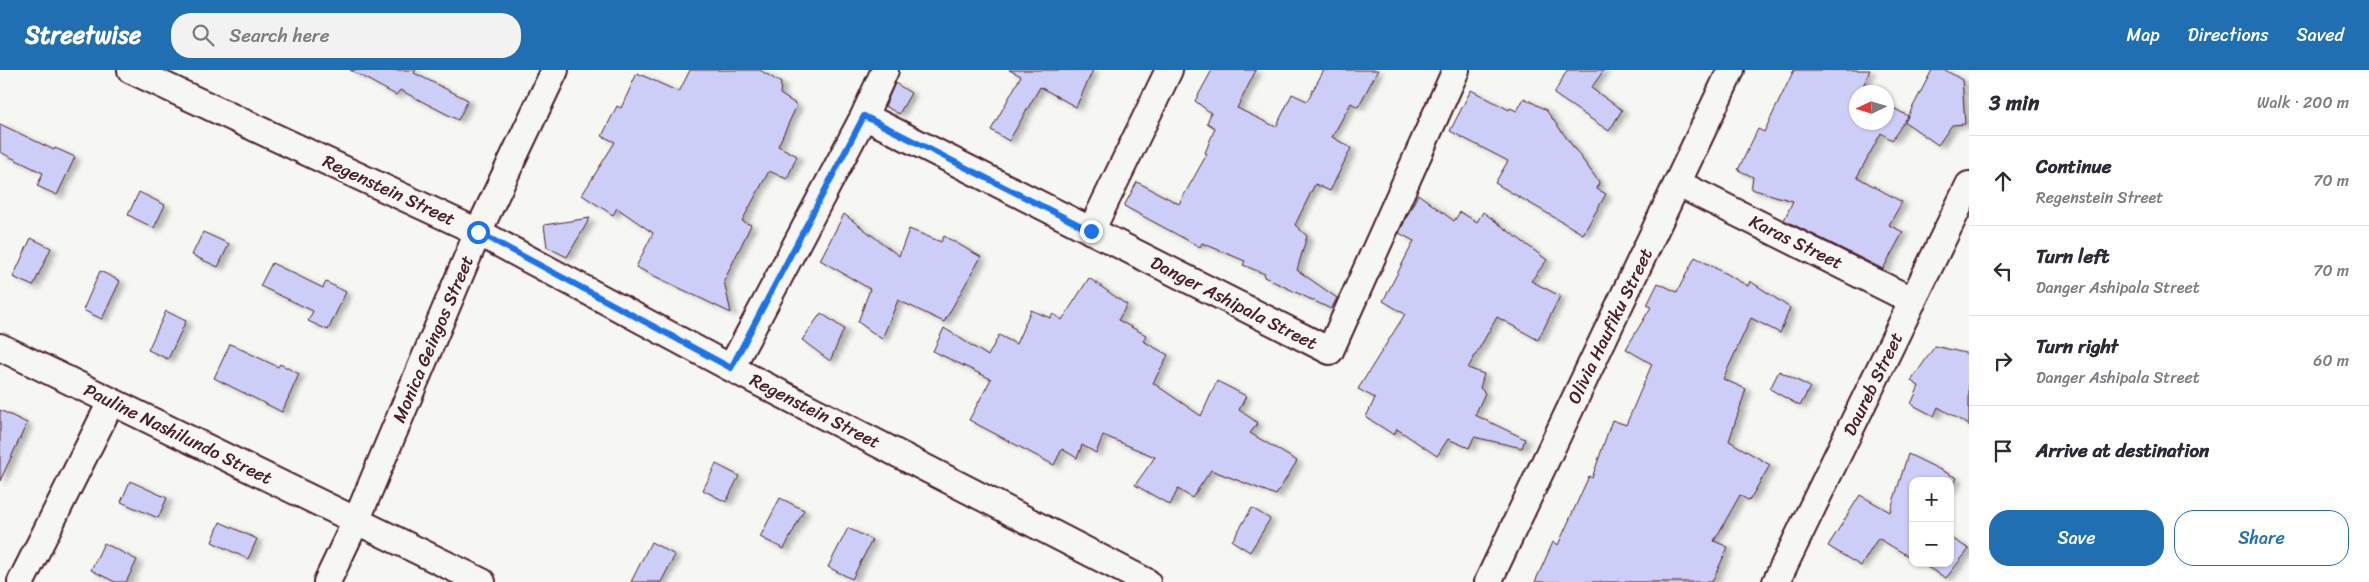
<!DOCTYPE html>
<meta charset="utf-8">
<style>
:root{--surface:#fff;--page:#f2f2f3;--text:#2b2b33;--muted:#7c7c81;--line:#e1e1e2;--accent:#1f6fb2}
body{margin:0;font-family:Sriracha,sans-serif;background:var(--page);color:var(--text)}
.controls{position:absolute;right:15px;bottom:15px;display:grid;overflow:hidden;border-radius:10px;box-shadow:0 1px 4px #0004}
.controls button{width:45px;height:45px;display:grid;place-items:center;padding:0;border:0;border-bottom:1px solid var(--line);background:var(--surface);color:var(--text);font:25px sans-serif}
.compass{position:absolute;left:1849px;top:15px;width:45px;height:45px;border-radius:50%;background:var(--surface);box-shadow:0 1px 4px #0004;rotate:266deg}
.stop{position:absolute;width:15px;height:15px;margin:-11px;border:4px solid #1a73e8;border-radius:50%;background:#fff}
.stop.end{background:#1a73e8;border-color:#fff;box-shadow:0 1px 5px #0008}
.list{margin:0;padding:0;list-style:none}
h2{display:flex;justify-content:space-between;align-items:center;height:65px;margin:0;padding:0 20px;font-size:21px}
h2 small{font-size:16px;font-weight:400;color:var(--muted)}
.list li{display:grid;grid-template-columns:32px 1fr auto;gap:15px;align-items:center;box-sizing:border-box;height:90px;padding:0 20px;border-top:1px solid var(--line)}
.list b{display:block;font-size:19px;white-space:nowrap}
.list p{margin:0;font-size:16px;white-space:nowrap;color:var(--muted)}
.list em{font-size:16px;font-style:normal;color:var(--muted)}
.actions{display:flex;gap:10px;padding:15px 20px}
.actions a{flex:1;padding:11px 0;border:1px solid var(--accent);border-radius:20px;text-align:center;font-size:18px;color:var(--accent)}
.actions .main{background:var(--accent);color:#fff}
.icon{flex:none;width:28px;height:28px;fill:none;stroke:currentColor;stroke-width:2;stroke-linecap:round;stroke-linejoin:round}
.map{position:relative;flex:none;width:1969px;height:512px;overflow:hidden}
header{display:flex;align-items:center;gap:30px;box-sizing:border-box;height:70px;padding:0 25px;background:var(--accent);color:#fff}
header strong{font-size:24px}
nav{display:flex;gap:28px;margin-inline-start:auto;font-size:18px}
.search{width:350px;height:45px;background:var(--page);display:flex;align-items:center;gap:12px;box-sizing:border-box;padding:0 18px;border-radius:20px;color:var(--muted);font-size:19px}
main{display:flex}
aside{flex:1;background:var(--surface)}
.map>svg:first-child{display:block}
.building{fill:#cccef7;stroke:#4a1f2b;filter:url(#shadow)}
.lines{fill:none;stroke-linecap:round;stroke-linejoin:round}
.street-casing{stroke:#4a1f2b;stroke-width:30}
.street{stroke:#f6f6f2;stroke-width:26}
.route{stroke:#1a73e8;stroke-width:6}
.labels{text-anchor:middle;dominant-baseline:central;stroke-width:4.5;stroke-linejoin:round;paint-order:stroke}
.street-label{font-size:18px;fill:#4a1f2b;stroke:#f6f6f2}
</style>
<header>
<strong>Streetwise</strong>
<div class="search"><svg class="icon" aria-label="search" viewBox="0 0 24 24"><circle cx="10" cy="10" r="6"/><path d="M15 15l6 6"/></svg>Search here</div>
<nav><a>Map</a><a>Directions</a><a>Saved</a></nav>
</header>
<main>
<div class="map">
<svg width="1969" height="512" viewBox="0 0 1969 512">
<defs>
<filter id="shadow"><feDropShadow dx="5.5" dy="3" stdDeviation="2.5" flood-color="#0004"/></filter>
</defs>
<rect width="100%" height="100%" fill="#f6f6f2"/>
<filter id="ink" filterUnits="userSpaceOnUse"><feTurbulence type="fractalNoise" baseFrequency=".02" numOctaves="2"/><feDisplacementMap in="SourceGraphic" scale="10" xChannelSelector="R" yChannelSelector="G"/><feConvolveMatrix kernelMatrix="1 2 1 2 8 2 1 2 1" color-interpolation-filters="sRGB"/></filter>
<g filter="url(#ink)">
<!-- building -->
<path class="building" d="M350,0H416L414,3L468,30L458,50L400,20L396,25Z
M690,0H760L781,13L780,24L797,35L778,76L797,86L787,109L769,101L742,151L751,155L724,211L731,243L636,197L653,163L617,138L613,145L582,125L615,72L602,66L617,36L621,38L637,3L679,22Z
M1009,0H1093L1076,37L1040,17L1009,71L991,60L1021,6Z
M1212,0H1256L1237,38L1276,57L1292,24L1307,31L1324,0H1378L1358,37L1351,33L1332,67L1351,78L1330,121L1315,114L1295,155L1307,166L1297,200L1337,228L1331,239L1264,207L1265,204L1243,195L1245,191L1202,173L1200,177L1124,136L1137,112L1179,134L1207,84L1205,83L1215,58L1207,53L1211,43L1195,31Z
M1567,0H1604L1591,18L1622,40L1609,61L1554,24Z
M1794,0H1870L1861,21L1865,22H1856V52H1886V34L1908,46L1892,70L1881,63L1857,107L1902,132L1889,155L1903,162L1883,199L1784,150L1793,131L1751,119L1753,107L1738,100L1758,59L1764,62Z
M1932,0H1945L1962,10L1965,54L1952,55L1938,75L1905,52Z
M895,13L911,23L899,44L885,36Z
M1471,20L1509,40L1510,38L1517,41L1524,28L1546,40L1599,112L1597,119L1606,124L1583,164L1495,113L1508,91L1450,61Z
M0,54L54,80L55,78L75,87L57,125L37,116L43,103L0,82Z
M139,122L165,135L154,158L128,145Z
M1418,124L1454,151L1460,142L1477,152L1483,142L1547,190L1531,211L1560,226L1538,270L1497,247L1468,298L1484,304L1480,318L1485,323L1475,345L1525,369L1522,378L1474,367L1469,378L1448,369L1437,386L1397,359L1394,365L1366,347L1375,328L1358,319L1405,244L1383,231L1414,171L1399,163Z
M844,144L899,186L909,159L941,172L944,166L981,187L944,252L898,230L882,269L858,252L870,219L820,190Z
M590,148L567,187L547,177L544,155Z
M203,162L229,174L218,197L192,185Z
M31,168L51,178L33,216L13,207Z
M1695,187L1748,216L1750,211L1790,238L1780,263L1751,248L1723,309L1746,319L1729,371L1770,395L1749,431L1740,425L1714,471L1728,477L1712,512H1535L1553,472L1558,475L1589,406L1592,408L1612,350L1626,355L1652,294L1626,279L1651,237L1647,235L1658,213L1677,222Z
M272,193L323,218L326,212L346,222L328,260L308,251L313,241L260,216Z
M100,201L120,211L102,249L83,240Z
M1089,208L1127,235L1118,250L1146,265L1143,271L1168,285L1153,313L1201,346L1217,311L1246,326L1239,340L1258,353L1250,363L1297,391L1276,425L1211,400L1192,428L1178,419L1170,435L1135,415L1155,387L1103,365L1096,383L1082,375L1077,388L1062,379L1054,395L969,350L991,309L933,281L944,258L988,286L999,265L1016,274L1031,240L1050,248L1053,244L1062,250Z
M166,241L186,251L168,289L148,280Z
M821,243L844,259L830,291L802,270Z
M230,274L278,297L280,294L299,304L282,342L214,308Z
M1935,276L1969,284V355L1938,337L1934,346L1911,334L1919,316L1911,311Z
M1779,301L1810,317L1800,336L1770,319Z
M0,340L27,353L0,411Z
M1908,384L1957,408L1950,422V411H1913V489L1878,468L1861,496L1828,476L1860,425L1890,442Z
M716,394L739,406L726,432L703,420Z
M130,411L167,428L158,448L121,432Z
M780,428L804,440L784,479L760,467Z
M1252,438L1270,449L1250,482L1232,471Z
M220,452L257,469L248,489L212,472Z
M848,458L872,470L852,509L828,497Z
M1950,467L1969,479L1946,508L1920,493H1950Z
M651,472L675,485L661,512H631Z
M104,473L137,490L126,512H115L91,500Z"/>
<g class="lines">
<!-- street casing -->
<g class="street-casing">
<path id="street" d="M131,0L478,162L731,298L1147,512
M864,46L1330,281L1456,0
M1679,114L1913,231
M1091,161L1169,0
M0,277L482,512
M731,298L864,46L885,0
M21,512L111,332
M327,512L357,449L478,162L555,0
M1488,512L1731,0
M1776,512L1969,115"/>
</g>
<!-- street -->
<use href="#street" class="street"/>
</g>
</g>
<g class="lines" filter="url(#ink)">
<!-- route -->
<path class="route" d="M478,162L731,298L864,46L1091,161"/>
</g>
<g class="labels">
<!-- street labels -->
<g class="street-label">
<text transform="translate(389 120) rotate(25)">Regenstein Street</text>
<text transform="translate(1796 172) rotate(26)">Karas Street</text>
<text transform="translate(1234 233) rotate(27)">Danger Ashipala Street</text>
<text transform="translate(1610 256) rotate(-64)">Olivia Haufiku Street</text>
<text transform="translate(433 269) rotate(-67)">Monica Geingos Street</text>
<text transform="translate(1873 314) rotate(-64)">Daureb Street</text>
<text transform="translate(815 341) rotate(27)">Regenstein Street</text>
<text transform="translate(178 364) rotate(26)">Pauline Nashilundo Street</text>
</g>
</g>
</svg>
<div class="controls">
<button>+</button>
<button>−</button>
</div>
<svg class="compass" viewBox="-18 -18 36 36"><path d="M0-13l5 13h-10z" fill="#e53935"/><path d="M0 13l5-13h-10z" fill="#7c7c81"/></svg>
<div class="stop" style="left:478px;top:162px"></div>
<div class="stop end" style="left:1091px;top:161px"></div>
</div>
<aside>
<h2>3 min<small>Walk · 200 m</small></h2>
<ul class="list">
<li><svg class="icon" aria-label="ahead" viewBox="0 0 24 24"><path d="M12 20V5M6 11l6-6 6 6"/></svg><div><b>Continue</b><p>Regenstein Street</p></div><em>70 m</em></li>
<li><svg class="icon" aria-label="left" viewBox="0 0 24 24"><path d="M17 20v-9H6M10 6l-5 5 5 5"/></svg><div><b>Turn left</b><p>Danger Ashipala Street</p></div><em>70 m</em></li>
<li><svg class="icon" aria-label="right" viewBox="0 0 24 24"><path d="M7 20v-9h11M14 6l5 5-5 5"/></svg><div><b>Turn right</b><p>Danger Ashipala Street</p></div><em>60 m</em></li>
<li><svg class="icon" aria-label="arrive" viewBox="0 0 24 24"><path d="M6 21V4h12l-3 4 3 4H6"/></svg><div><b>Arrive at destination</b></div></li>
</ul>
<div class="actions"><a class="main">Save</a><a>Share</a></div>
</aside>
</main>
